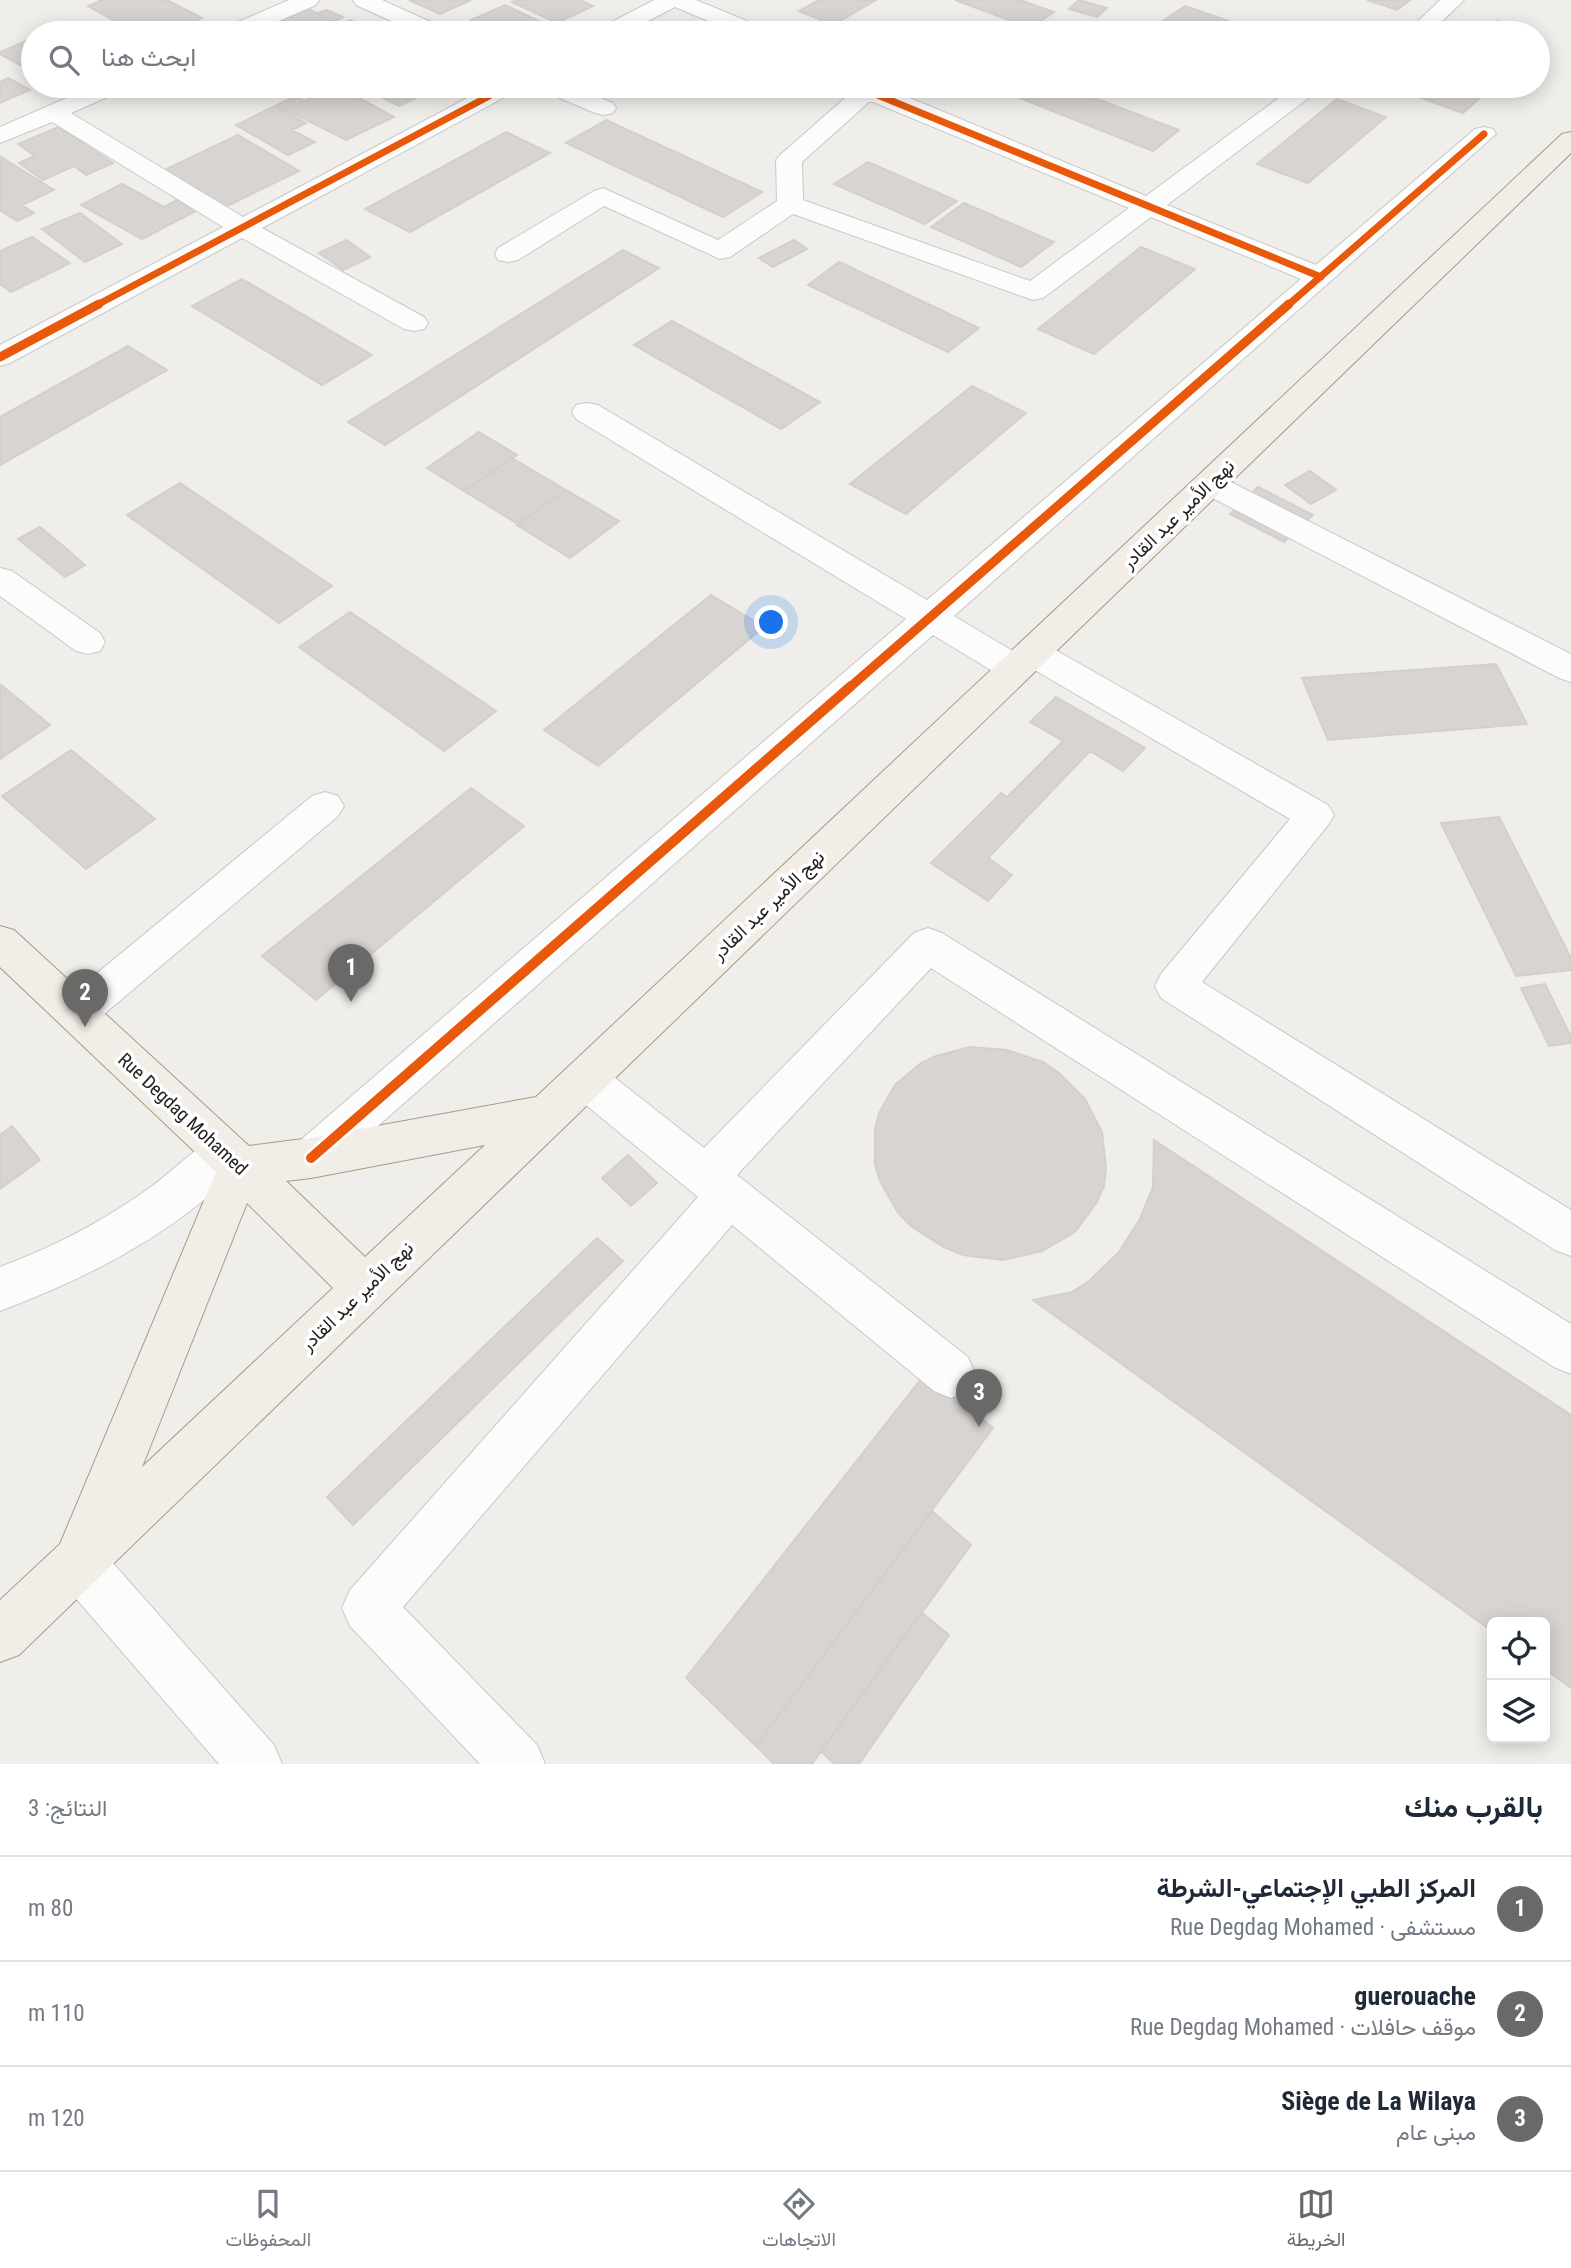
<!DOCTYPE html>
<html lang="ar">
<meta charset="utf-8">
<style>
:root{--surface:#fff;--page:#f6f6f7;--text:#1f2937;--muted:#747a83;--line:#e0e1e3;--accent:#6a6968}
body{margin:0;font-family:"Roboto Condensed",Vazirmatn,sans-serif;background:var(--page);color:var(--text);direction:rtl}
.controls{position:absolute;right:21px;bottom:21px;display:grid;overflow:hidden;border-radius:10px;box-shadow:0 4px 18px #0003}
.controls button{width:63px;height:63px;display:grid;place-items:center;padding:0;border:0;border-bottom:2px solid var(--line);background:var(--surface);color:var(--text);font:35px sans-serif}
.you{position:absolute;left:772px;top:623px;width:24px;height:24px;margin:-18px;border:5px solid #fff;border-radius:50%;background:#1a73e8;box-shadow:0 0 0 10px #1a73e833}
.badge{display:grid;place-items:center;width:46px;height:46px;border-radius:50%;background:var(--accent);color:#fff;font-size:23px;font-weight:700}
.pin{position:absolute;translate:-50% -58px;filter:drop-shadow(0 2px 4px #0008)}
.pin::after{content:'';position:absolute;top:37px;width:24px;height:21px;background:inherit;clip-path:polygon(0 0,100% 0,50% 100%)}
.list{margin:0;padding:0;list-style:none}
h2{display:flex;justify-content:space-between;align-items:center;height:91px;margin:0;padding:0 28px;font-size:30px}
h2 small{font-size:23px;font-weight:400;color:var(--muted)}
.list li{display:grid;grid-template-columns:46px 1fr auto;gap:21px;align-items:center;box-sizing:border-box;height:105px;padding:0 28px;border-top:2px solid var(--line)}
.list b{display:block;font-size:26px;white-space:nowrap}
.list p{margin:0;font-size:23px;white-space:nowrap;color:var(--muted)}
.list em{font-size:23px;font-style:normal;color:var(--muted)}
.icon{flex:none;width:38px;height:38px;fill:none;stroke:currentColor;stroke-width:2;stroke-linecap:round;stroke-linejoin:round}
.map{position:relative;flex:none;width:1571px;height:1764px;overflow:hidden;direction:ltr}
.search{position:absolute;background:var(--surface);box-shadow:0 4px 18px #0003;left:21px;right:21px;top:21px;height:77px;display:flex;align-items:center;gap:18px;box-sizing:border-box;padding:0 24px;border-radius:38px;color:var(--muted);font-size:26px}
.sheet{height:406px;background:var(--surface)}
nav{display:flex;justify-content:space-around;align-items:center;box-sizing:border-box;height:98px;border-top:2px solid var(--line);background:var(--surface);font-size:19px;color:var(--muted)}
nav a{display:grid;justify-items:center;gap:4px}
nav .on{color:var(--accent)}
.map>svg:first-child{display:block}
.building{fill:#d7d4d2;stroke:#d3d0cc;stroke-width:2}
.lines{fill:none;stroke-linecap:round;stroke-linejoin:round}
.minor-casing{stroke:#c9c8c7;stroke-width:2}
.major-casing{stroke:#a79c86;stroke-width:2}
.minor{fill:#fdfcfc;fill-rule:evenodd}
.major{fill:#f3ede7;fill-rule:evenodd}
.cycleway-far2-casing{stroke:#fff;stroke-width:10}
.cycleway-far1-casing{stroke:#fff;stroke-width:12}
.cycleway-casing{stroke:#fff;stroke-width:15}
.cycleway-far2{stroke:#e8590c;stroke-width:7}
.cycleway-far1{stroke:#e8590c;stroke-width:9}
.cycleway{stroke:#e8590c;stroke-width:10}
.labels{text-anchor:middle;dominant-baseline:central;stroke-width:7;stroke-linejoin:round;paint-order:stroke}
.street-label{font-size:19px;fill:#222;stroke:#fff}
</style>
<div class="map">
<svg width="1571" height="1764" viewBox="0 0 1571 1764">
<rect width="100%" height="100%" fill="#f0eeeb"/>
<!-- building -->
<path class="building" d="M102,0H167L202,18L167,33H137L88,6Z
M409,0H471L440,14Z
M517,0H580L593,6L557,23L512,2Z
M819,0H876L833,25L799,11Z
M955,0H1020L1054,12L1030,28Z
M1079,0L1107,8L1097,17L1069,9Z
M1367,0H1410L1397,10Z
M505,5L543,23L523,33H496L471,20Z
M1185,6L1263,33H1197L1163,21Z
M307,8L332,21L304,33H263L256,29Z
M327,10L343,17L333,22L318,13Z
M350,20L377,33H352L337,26Z
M821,21L851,33H800Z
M1497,21L1534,33H1482Z
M33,38V72L0,54V52Z
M8,78L30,90L0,103V82Z
M337,86L394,117L346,140L277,105L296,96L304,101Z
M372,86L395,88L441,86L399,106L377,95L384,92Z
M1039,86H1063L1179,130L1153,151L1020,98Z
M1420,86H1493L1463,113L1410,94Z
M1337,99L1386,117L1308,183L1257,164Z
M275,106L306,123L292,130L315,142L288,155L236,125Z
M606,120L762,192L723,217L566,143Z
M59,127L113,163L86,175L74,166L43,180L19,163L35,156L18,144Z
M506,132L550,153L410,232L365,209Z
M238,135L299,171L221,209L160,172Z
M1,157L54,190L22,205L34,213L17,221L0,210Z
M868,162L957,201L925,224L834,184Z
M122,184L164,207L177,200L196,211L142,239L81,205Z
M964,203L1054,242L1021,267L931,227Z
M80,213L122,244L85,262L42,229Z
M32,237L70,263L11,292L0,284V251Z
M347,240L370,257L343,270L319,253Z
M794,240L807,249L773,267L759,258Z
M1141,247L1195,269L1094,354L1038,329Z
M623,250L659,268L385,445L348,422Z
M839,262L979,328L948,352L808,285Z
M242,279L372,355L322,385L192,306Z
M672,321L820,402L781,429L634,345Z
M128,346L167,370L0,465V417Z
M972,386L1026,413L906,514L850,484Z
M479,432L517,455L464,491L427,468Z
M512,458L566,490L518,524L464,491Z
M1310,471L1336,490L1311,504L1285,485Z
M180,483L332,586L279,623L127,515Z
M1258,487L1313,515L1284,542L1230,514Z
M566,490L619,521L570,558L517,525Z
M40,527L62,545L85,565L65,577L18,539Z
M711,595L764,627L598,766L544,730Z
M350,612L496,711L444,751L299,647Z
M1496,664L1527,724L1328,740L1302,678Z
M0,684L50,725L0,759Z
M1056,697L1145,748L1123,771L1090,751L988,858L1012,875L988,901L931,863L1001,793L1007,797L1063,741L1030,722Z
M71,750L155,819L86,869L2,796Z
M471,788L524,826L316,1000L262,956Z
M1499,817L1571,958V970L1516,976L1441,823Z
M1545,984L1571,1037V1043L1549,1046L1521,988Z
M970,1047L1007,1050L1043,1062L1059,1073L1085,1099L1102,1132L1106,1168L1104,1186L1097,1202L1075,1232L1042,1251L1003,1260L963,1255L944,1247L912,1227L898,1213L880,1181L875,1164V1130L879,1113L895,1085L921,1063L936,1056Z
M12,1126L40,1160L0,1189V1135Z
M1154,1140L1571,1415V1688L1545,1669V1622H1492V1631L1033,1300L1072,1292L1089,1281L1119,1252L1140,1219L1153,1187Z
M628,1155L657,1183L631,1206L602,1178Z
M597,1238L623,1261L353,1525L327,1497Z
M925,1374L993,1428L756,1746L686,1678Z
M932,1511L971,1545L812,1764H774L756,1746Z
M921,1612L949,1635L859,1764H834L821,1751Z"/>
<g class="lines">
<!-- minor casing -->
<g class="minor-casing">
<path id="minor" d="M289,0H319L316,5L251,33H221L224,28Z
M353,0H382L444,28L447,33H418L356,5Z
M654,0H696L764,28L767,33H737L675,7L625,33H597L600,28Z
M1440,0H1464L1430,33H1406Z
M94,86H125L121,91L71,113L243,217L490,86H520L516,91L262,228L424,317L428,323L424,329L414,331L404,329L242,238L10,363L0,366V345L223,227L52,122L0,143V127Z
M539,86H571L613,103L616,108L613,113L604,115L595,113L543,91Z
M857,86H881L1146,196L1295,86H1311L1315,91L1311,96L1167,205L1316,265L1475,129L1484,127L1493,129L1496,134L954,616L1016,653L1021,644L1033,641L1045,644L1328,805L1334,815L1328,825L1202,982L1571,1210V1256L1555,1250L1161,998L1155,986L1161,974L1290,819L1033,669L1028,678L1016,682L1004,678L933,635L326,1172L311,1178L296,1172L289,1158L296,1144L906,619L576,419L572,412L576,405L587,403L598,405L927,600L1301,279L1151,217L1043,298L1033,300L793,214L730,257L720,259L604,206L518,260L508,262L498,260L495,254L498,248L594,191L603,188L718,240L777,201L776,160L780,155L853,91L859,89ZM869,102H873L1129,208L1030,281L803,200L802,162Z
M1210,474L1221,477L1571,654V682L1559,678L1199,491L1194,484L1199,477Z
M0,568L12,571L100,633L105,642L100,651L88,654L76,651L0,596Z
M325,792L338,796L344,806L338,816L90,1026L76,1032L62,1026L56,1014L62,1002L312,796Z
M928,928L942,933L1571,1324V1374L1554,1367L931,968L737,1175L968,1357L975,1374L968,1391L951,1398L934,1391L732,1225L403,1607L537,1745L545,1764H480L350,1626L342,1608L350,1590L698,1197L570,1092L564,1079L570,1066L585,1060L600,1066L704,1148L914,933Z
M226,1133L241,1139L248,1153C239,1173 221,1186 204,1200C142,1250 74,1283 0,1311V1267C53,1247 102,1222 148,1189C174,1171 197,1144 226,1133Z
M78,1537L96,1544L274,1745L282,1764H219L60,1580L53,1562L60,1544Z"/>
</g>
<!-- major casing -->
<g class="major-casing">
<path id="major" d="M1571,132V153L19,1655L0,1662V1600L60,1544L216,1172L0,967V926L14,930L249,1146L311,1138L536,1097L1562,134ZM485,1145L365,1257L286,1181L311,1178ZM247,1203L333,1288L142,1467Z"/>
</g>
<!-- minor -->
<use href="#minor" class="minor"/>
<!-- major -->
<use href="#major" class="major"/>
<!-- cycleway-far2 casing -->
<g class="cycleway-far2-casing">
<path id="cycleway-far2" d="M869,86L875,94L1321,277
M95,306L508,86
M1287,306L1484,134"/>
</g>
<!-- cycleway-far1 casing -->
<g class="cycleway-far1-casing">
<path id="cycleway-far1" d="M0,357L99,304
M849,688L1289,304"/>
</g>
<!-- cycleway casing -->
<g class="cycleway-casing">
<path id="cycleway" d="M311,1158L851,686"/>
</g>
<!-- cycleway-far2 -->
<use href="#cycleway-far2" class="cycleway-far2"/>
<!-- cycleway-far1 -->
<use href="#cycleway-far1" class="cycleway-far1"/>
<!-- cycleway -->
<use href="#cycleway" class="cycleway"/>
</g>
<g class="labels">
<!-- street labels -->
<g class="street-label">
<text transform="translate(1178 514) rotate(-44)">نهج الأمير عبد القادر</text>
<text transform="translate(768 905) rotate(-44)">نهج الأمير عبد القادر</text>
<text transform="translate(183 1114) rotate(43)">Rue Degdag Mohamed</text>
<text transform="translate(357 1296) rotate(-44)">نهج الأمير عبد القادر</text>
</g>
</g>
</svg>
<div class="controls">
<button><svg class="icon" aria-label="locate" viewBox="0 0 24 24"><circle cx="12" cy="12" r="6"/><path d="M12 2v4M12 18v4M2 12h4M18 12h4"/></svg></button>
<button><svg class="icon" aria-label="layers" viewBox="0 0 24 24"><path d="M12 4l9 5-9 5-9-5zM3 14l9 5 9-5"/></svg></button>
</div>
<div class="you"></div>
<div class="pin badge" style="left:351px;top:1002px">1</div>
<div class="pin badge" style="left:85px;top:1027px">2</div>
<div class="pin badge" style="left:979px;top:1427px">3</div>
<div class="search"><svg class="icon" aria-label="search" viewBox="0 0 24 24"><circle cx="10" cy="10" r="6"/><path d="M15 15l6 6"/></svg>ابحث هنا</div>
</div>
<section class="sheet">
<h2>بالقرب منك<small>النتائج: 3</small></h2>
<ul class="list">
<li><span class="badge">1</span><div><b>المركز الطبي الإجتماعي-الشرطة</b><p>مستشفى · Rue Degdag Mohamed</p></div><em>80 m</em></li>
<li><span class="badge">2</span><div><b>guerouache</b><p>موقف حافلات · Rue Degdag Mohamed</p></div><em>110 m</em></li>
<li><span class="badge">3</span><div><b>Siège de La Wilaya</b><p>مبنى عام</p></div><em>120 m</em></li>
</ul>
</section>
<nav>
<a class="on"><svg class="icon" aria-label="map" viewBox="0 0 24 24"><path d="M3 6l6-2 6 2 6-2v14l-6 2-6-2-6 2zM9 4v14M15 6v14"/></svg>الخريطة</a>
<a><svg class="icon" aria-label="directions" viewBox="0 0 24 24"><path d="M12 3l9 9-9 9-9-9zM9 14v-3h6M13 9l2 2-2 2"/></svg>الاتجاهات</a>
<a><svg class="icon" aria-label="saved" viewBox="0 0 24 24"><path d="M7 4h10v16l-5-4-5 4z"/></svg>المحفوظات</a>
</nav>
